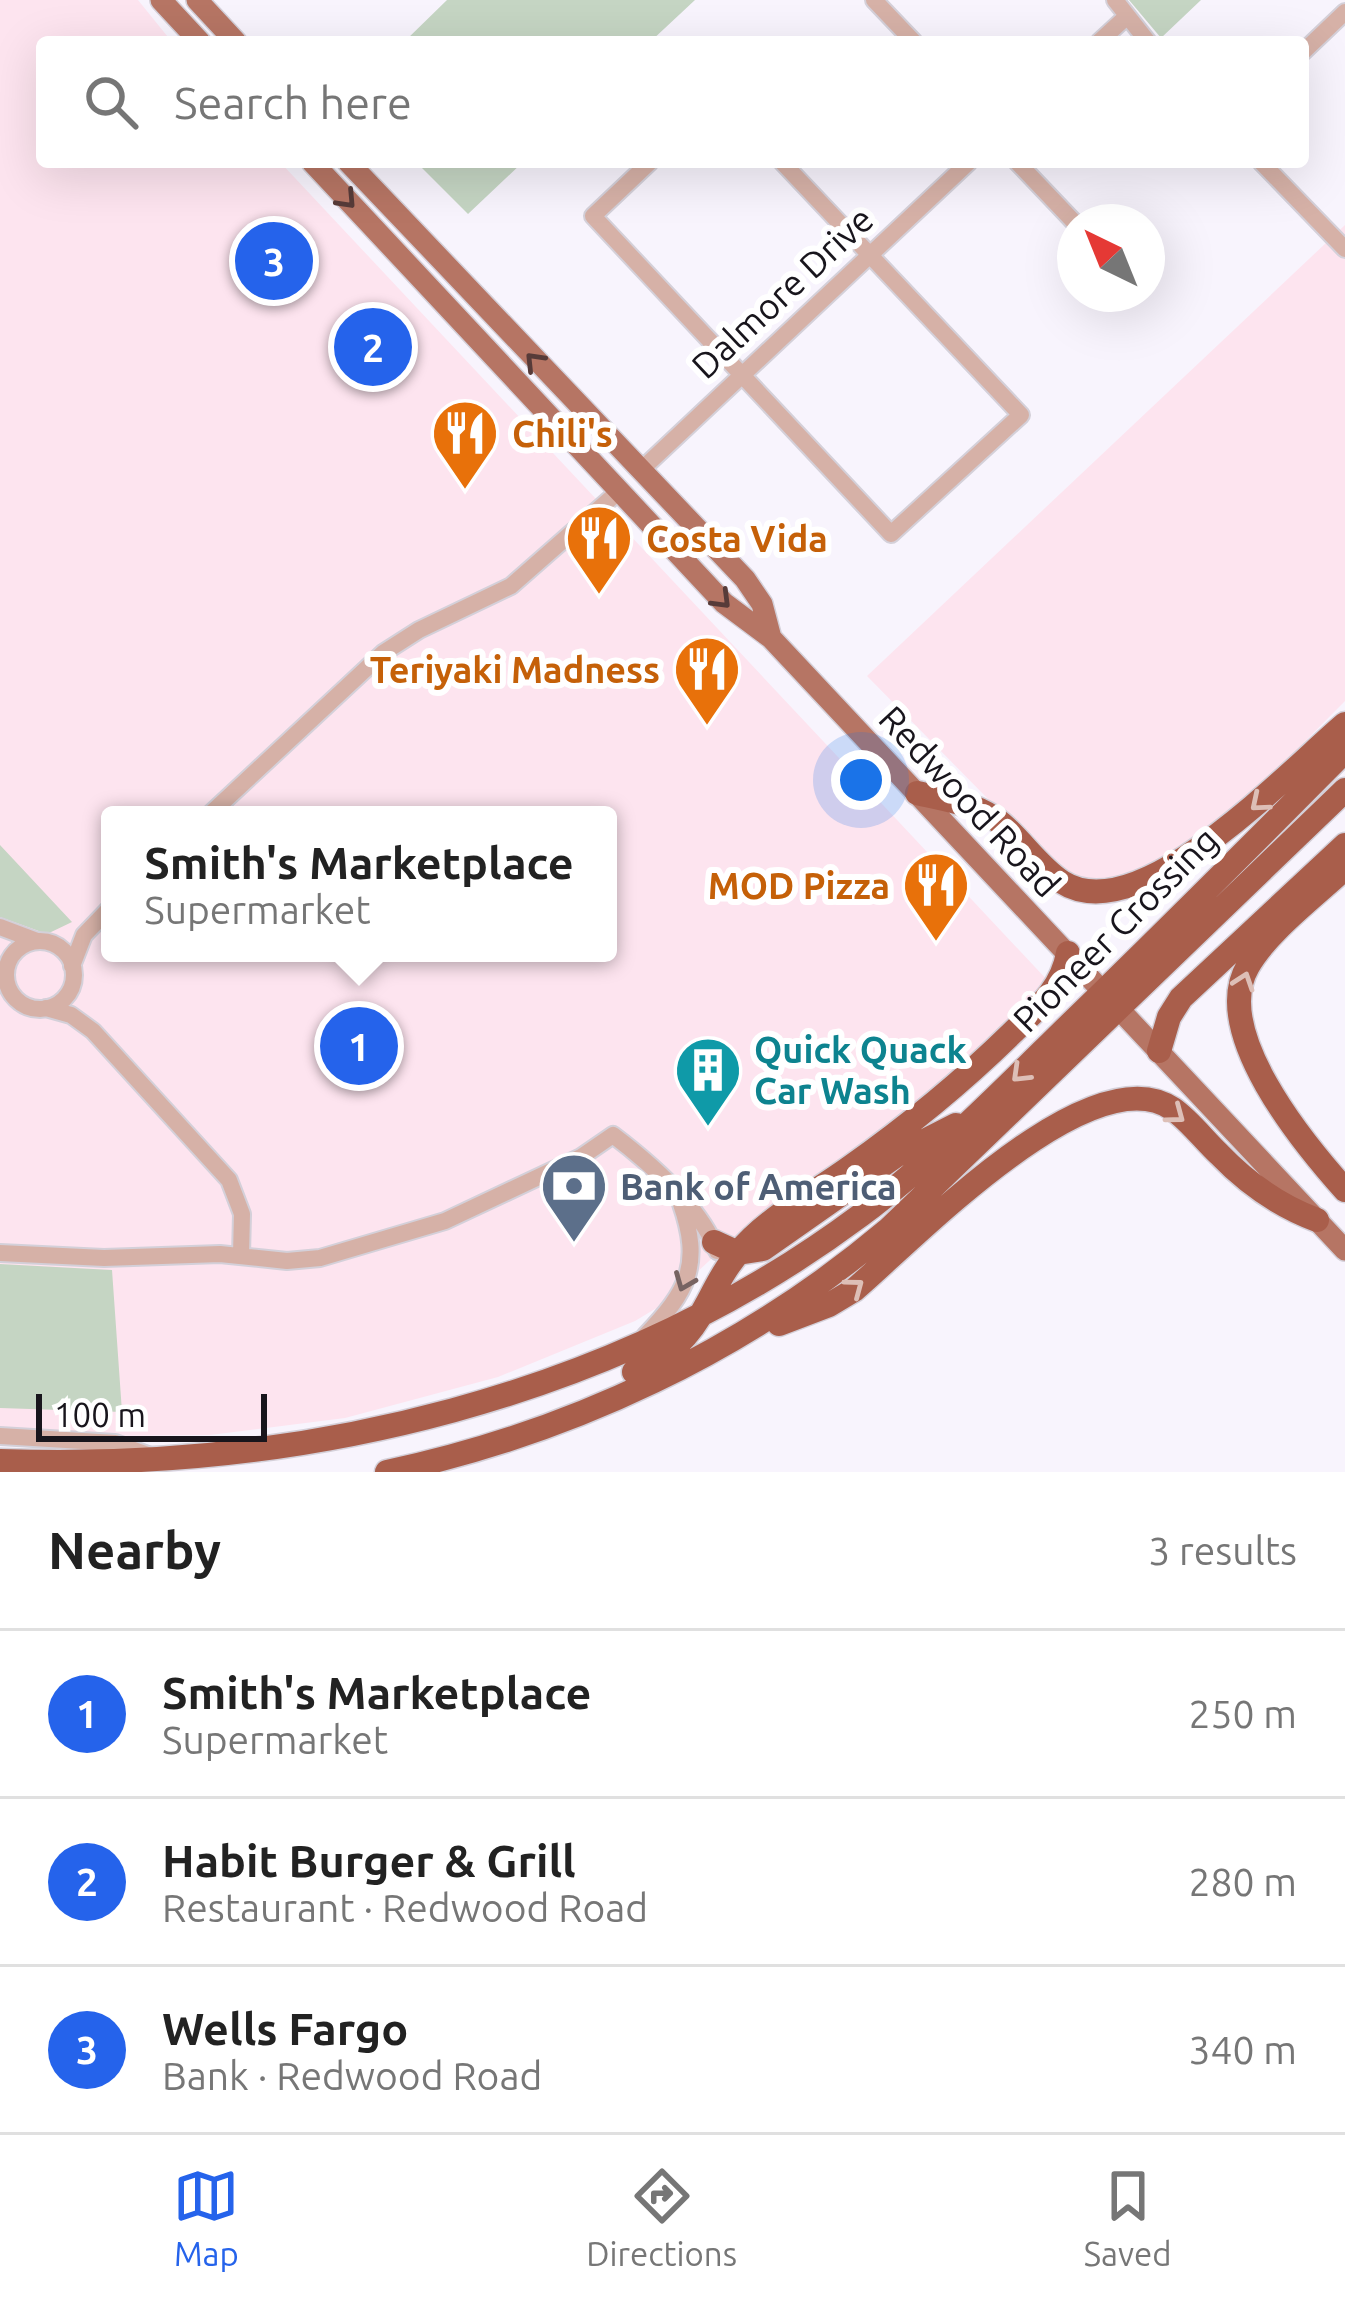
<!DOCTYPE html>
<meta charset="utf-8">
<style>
:root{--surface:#fff;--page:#f2f2f2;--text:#222;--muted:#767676;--line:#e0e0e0;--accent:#2563eb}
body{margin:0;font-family:Ubuntu,sans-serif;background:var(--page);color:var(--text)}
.compass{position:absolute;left:1057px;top:204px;width:108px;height:108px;border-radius:50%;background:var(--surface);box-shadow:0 12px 48px #0002;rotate:317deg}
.scale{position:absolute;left:36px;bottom:30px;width:231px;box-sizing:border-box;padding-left:12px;border:6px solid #18151c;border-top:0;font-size:33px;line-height:42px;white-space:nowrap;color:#18151c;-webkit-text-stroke:9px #fff;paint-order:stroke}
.you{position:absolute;left:861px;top:780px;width:42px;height:42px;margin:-30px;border:9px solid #fff;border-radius:50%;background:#1a73e8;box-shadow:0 0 0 18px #1a73e833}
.badge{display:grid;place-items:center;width:78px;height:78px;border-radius:50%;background:var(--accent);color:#fff;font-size:39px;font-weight:700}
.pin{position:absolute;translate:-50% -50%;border:6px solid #fff;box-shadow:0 3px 12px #0006}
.popup{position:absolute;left:101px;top:806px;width:516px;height:156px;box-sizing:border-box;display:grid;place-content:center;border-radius:12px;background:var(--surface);filter:drop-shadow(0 3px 9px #0005);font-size:39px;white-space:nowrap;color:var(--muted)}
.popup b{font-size:45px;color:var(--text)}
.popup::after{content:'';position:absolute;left:50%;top:100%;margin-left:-24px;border:24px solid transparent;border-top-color:var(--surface)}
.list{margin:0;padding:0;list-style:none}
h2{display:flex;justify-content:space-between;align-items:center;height:156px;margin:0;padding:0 48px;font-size:51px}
h2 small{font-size:39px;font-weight:400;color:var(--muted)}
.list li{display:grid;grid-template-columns:78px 1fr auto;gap:36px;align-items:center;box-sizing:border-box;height:168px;padding:0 48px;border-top:3px solid var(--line)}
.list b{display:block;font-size:45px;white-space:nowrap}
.list p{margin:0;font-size:39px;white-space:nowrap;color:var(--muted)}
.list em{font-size:39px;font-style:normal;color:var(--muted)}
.icon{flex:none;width:66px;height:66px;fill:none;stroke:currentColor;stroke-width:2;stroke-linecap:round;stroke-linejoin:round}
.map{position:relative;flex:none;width:1345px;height:1472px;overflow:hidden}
.search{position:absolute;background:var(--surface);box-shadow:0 12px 48px #0002;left:36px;right:36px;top:36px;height:132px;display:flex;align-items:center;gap:30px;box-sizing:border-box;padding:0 42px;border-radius:12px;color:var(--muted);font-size:45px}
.sheet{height:660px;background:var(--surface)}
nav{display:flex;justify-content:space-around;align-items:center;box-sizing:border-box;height:168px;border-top:3px solid var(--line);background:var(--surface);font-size:33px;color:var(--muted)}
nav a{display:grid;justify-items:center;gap:6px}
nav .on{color:var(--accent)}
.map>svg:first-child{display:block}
.commercial{fill:#fde4ef;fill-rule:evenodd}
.green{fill:#c5d5c3}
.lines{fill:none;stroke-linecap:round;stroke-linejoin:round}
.minor-casing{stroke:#d4d0d9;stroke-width:20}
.major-casing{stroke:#d4d0d9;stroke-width:24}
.highway-casing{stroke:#d4d0d9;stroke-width:27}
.minor{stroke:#d6b1a7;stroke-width:16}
.major{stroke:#b67564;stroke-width:21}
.highway{stroke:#a95e4b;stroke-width:24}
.oneway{stroke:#573b39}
.oneway2{stroke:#ddbfb7}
.oneway3{stroke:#776362}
.labels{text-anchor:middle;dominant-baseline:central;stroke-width:12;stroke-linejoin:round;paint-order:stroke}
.street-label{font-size:36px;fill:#18151c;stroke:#fff}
.food-label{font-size:36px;font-weight:bold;fill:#c56008;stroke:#fff;text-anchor:start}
.culture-label{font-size:36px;font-weight:bold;fill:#0d838f;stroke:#fff;text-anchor:start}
.service-label{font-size:36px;font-weight:bold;fill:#4e5e75;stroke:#fff;text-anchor:start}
</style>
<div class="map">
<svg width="1345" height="1472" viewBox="0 0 1345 1472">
<rect width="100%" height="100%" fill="#f8f4fd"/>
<!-- commercial -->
<path class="commercial" d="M0,0H138L172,42H42V162H280L1050,983L940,1087L744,1229L660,1306L635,1321L498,1377L345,1418L210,1435L100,1436L0,1430ZM110,815H608V953H110Z
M1345,225V701L1250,797L1217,823L1134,874L1101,885L1055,867L867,676Z"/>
<!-- green -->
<path class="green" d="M447,0H695L650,42H404Z
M1129,0H1201L1161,38Z
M416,162H523L468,214Z
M0,845L72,922L47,934L0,917Z
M0,1264L112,1270L122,1412L0,1408Z"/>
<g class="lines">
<!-- minor casing -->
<g class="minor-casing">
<path id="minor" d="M874,0L914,42
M1115,0L1148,42
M1099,42L1125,18
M1303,52L1345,12
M650,162L593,216L891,534L1021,415L782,162
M1017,162L1075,223
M1261,162L1345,249
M640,471L969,162
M209,815L383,653L419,630L511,586L618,492
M0,927L37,941
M6 975a34 34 0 1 1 68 0a34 34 0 1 1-68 0Z
M72,966L84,935L110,908
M46,1008L71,1015L93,1031L229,1180L242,1214L241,1255
M0,1253L104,1258L220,1254L287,1261L320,1258L445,1221L581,1157L613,1135C650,1163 700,1207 717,1251
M645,1336C688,1291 702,1265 681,1204
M0,1436L115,1443L153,1457"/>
</g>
<!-- major casing -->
<g class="major-casing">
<path id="major" d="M161,0L200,42
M197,0L236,42
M312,162L724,603L771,638L1345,1250
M348,162L745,579L762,604L771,638"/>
</g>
<!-- highway casing -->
<g class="highway-casing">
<path id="highway" d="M917,793C947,800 979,804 1002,824C1023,842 1039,867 1062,882C1140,932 1290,770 1345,724
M1345,868C1315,896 1268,931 1248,966C1210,1031 1303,1143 1345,1190
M1159,1051L1169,1017L1181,998L1345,845
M714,1242L738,1253L763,1249L897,1155L956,1125
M779,1324L829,1305L854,1290C914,1239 1091,1053 1173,1109C1190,1121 1204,1140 1219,1154C1247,1183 1279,1206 1317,1220
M634,1372C716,1334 698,1290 752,1238C780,1211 817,1191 849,1168C907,1127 961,1083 1012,1033C1037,1009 1062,989 1068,953
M0,1461C304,1472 617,1397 861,1215C934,1160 998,1095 1062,1032C1158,939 1252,845 1345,751
M387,1472C571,1433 746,1350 889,1229L1345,790"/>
</g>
<!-- minor -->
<use href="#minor" class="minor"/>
<!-- major -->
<use href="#major" class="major"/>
<!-- highway -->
<use href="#highway" class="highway"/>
</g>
<!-- one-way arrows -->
<defs><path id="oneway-chevron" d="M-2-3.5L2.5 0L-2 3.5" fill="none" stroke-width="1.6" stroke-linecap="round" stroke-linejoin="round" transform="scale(3)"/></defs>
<g class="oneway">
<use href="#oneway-chevron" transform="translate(347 200) rotate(47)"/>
<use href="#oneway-chevron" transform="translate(534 361) rotate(-134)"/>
<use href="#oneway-chevron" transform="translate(722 600) rotate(45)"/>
</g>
<g class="oneway2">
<use href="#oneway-chevron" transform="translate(1259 803) rotate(140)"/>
<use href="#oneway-chevron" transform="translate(1244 981) rotate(-71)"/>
<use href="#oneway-chevron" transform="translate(1020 1074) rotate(136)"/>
<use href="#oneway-chevron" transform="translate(1176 1115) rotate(37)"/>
<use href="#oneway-chevron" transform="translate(855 1287) rotate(-37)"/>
</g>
<use class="oneway3" href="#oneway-chevron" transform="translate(684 1282) rotate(112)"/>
<!-- icons -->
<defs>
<g id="restaurant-pin" transform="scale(3.45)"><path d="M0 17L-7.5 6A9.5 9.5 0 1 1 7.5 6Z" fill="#e8710a" stroke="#fff"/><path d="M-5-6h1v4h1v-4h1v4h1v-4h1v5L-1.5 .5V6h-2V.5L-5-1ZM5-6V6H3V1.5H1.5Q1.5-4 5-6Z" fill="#fff"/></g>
<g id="building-pin" transform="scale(3.45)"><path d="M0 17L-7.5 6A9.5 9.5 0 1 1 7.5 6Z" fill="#0f9aa8" stroke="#fff"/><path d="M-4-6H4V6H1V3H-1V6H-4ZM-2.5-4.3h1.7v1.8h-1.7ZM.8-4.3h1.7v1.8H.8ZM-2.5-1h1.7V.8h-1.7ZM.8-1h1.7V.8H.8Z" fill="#fff"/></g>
<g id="bank-pin" transform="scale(3.45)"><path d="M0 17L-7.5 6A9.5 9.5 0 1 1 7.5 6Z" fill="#5c6f8a" stroke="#fff"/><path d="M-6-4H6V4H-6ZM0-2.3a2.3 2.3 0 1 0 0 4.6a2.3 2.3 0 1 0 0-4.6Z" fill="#fff"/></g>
</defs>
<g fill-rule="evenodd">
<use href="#restaurant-pin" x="465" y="433"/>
<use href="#restaurant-pin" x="599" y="538"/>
<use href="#restaurant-pin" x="707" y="669"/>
<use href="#restaurant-pin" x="936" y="885"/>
<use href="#building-pin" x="708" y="1070"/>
<use href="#bank-pin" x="574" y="1186"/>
</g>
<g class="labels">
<!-- street labels -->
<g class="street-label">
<text transform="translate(782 292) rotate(-43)">Dalmore Drive</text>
<text transform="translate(970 801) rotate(47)">Redwood Road</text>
<text transform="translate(1115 929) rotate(-45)">Pioneer Crossing</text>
</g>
<!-- food labels -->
<g class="food-label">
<text x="512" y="433">Chili's</text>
<text x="646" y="538">Costa Vida</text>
<text x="660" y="669" text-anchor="end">Teriyaki Madness</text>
<text x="890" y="885" text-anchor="end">MOD Pizza</text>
</g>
<!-- culture labels -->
<g class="culture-label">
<text x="754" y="1049">Quick Quack<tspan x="754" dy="41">Car Wash</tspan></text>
</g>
<!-- service labels -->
<g class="service-label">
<text x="620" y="1186">Bank of America</text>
</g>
</g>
</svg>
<svg class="compass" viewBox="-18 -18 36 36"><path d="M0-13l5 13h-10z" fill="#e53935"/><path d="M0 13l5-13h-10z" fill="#767676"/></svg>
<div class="scale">100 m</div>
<div class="you"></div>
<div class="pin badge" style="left:359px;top:1046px">1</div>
<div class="popup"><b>Smith's Marketplace</b>Supermarket</div>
<div class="pin badge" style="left:373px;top:347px">2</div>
<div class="pin badge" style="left:274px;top:261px">3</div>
<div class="search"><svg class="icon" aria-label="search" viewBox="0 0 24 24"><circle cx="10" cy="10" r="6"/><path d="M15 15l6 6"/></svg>Search here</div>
</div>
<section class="sheet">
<h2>Nearby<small>3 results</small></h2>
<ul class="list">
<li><span class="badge">1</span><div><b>Smith's Marketplace</b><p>Supermarket</p></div><em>250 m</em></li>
<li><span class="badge">2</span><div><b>Habit Burger &amp; Grill</b><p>Restaurant · Redwood Road</p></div><em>280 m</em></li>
<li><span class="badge">3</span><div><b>Wells Fargo</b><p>Bank · Redwood Road</p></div><em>340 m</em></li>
</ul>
</section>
<nav>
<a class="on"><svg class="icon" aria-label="map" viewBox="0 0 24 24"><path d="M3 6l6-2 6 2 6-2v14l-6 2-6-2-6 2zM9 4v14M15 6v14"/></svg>Map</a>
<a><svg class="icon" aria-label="directions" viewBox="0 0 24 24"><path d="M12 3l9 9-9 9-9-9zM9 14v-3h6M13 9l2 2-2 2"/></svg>Directions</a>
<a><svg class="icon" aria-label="saved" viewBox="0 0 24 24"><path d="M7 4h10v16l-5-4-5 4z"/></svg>Saved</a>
</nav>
